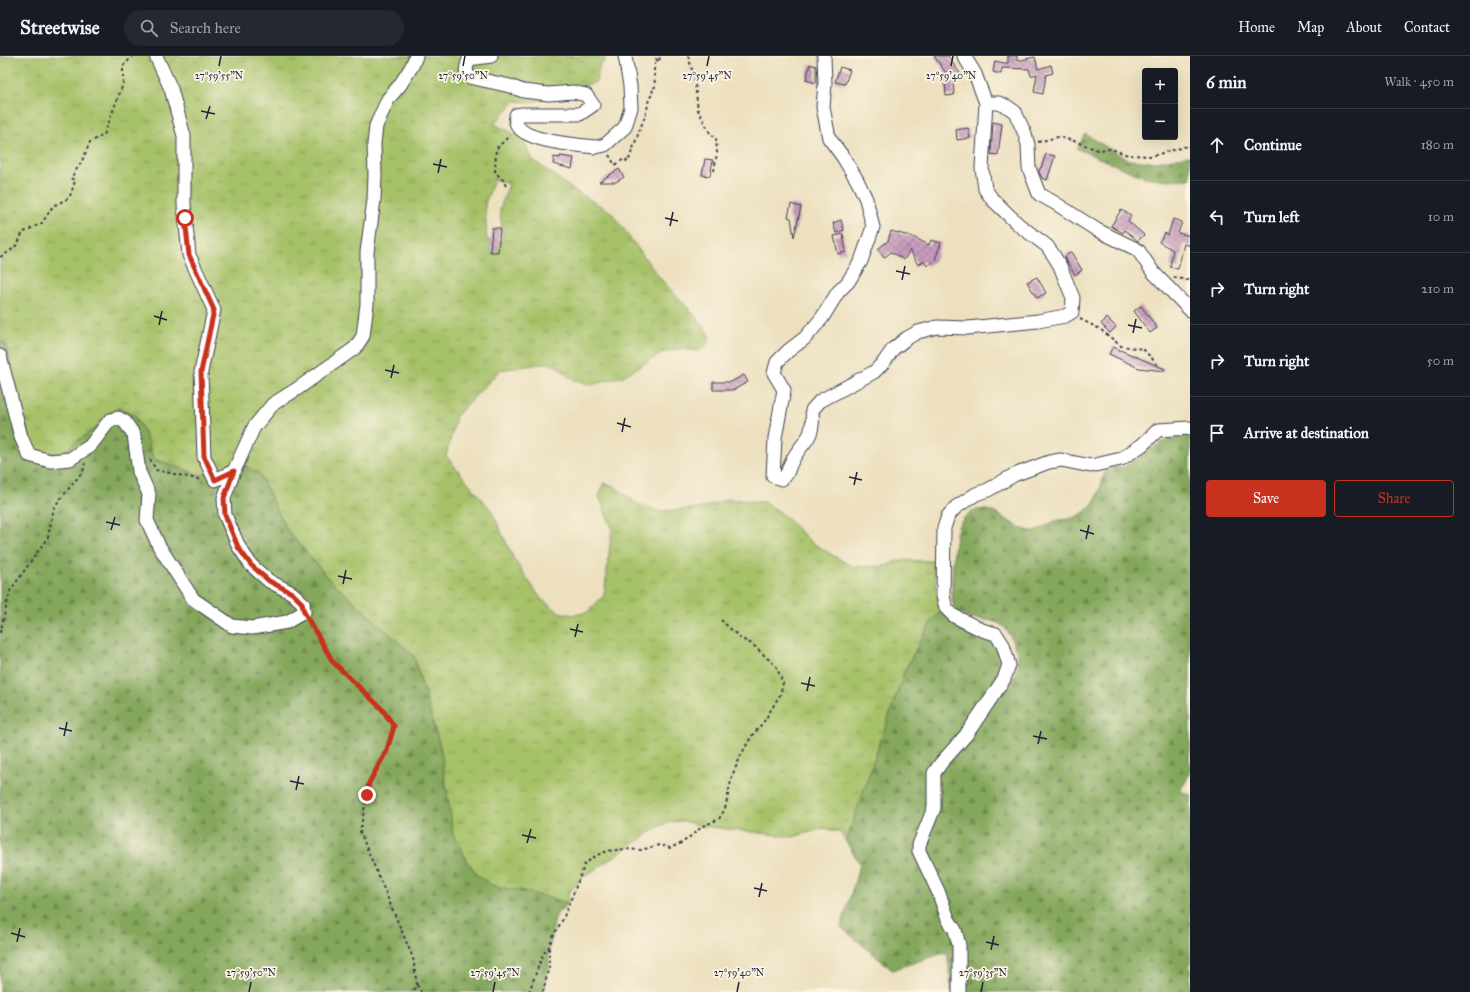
<!DOCTYPE html>
<meta charset="utf-8">
<style>
:root{--surface:#171b24;--page:#242831;--text:#f1f3f6;--muted:#9ea1a6;--line:#363941;--accent:#c8321e}
body{margin:0;font-family:"IM FELL Great Primer",serif;background:var(--page);color:var(--text)}
.controls{position:absolute;right:12px;top:12px;display:grid;overflow:hidden;border-radius:4px;box-shadow:0 4px 16px #0002}
.controls button{width:36px;height:36px;display:grid;place-items:center;padding:0;border:0;border-bottom:1px solid var(--line);background:var(--surface);color:var(--text);font:20px sans-serif}
.stop{position:absolute;width:12px;height:12px;margin:-9px;border:3px solid #c8321e;border-radius:50%;background:#fff}
.stop.end{background:#c8321e;border-color:#fff;box-shadow:0 1px 4px #0008}
.list{margin:0;padding:0;list-style:none}
h2{display:flex;justify-content:space-between;align-items:center;height:52px;margin:0;padding:0 16px;font-size:17px}
h2 small{font-size:13px;font-weight:400;color:var(--muted)}
.list li{display:grid;grid-template-columns:26px 1fr auto;gap:12px;align-items:center;box-sizing:border-box;height:72px;padding:0 16px;border-top:1px solid var(--line)}
.list b{display:block;font-size:15px;white-space:nowrap}
.list em{font-size:13px;font-style:normal;color:var(--muted)}
.actions{display:flex;gap:8px;padding:12px 16px}
.actions a{flex:1;padding:9px 0;border:1px solid var(--accent);border-radius:4px;text-align:center;font-size:14px;color:var(--accent)}
.actions .main{background:var(--accent);color:#fff}
.icon{flex:none;width:22px;height:22px;fill:none;stroke:currentColor;stroke-width:2;stroke-linecap:round;stroke-linejoin:round}
.map{position:relative;flex:none;width:1190px;height:936px;overflow:hidden}
header{display:flex;align-items:center;gap:24px;box-sizing:border-box;height:56px;padding:0 20px;background:var(--surface);border-bottom:1px solid var(--line)}
header strong{font-size:19px}
nav{display:flex;gap:22px;margin-inline-start:auto;font-size:14px}
.search{width:280px;height:36px;background:var(--page);display:flex;align-items:center;gap:10px;box-sizing:border-box;padding:0 14px;border-radius:22px;color:var(--muted);font-size:15px}
main{display:flex}
aside{flex:1;background:var(--surface)}
.map>svg:first-child{display:block}
.grass{fill:url(#grass-tufts);stroke:#647252;fill-rule:evenodd}
.forest{fill:url(#forest-firs);stroke:#53644c}
.building{fill:url(#building-cross-hatch)}
.lines{fill:none;stroke-linecap:round;stroke-linejoin:round}
.minor-casing{stroke:#403e4f;stroke-width:15}
.path{stroke:#403e4f;stroke-width:2;stroke-dasharray:3 3;stroke-linecap:butt}
.minor{stroke:#fff;stroke-width:13}
.route{stroke:#c8321e;stroke-width:5}
.ticks{fill:none;stroke:#22223b;stroke-width:1.5}
.ticks-label{font-size:10px;text-anchor:middle;fill:#22223b;stroke:#fcf5e5;stroke-width:3.5;stroke-linejoin:round;paint-order:stroke}
</style>
<header>
<strong>Streetwise</strong>
<div class="search"><svg class="icon" aria-label="search" viewBox="0 0 24 24"><circle cx="10" cy="10" r="6"/><path d="M15 15l6 6"/></svg>Search here</div>
<nav><a>Home</a><a>Map</a><a>About</a><a>Contact</a></nav>
</header>
<main>
<div class="map">
<svg width="1190" height="936" viewBox="0 0 1190 936">
<defs>
<pattern id="grass-tufts" width="24" height="20" patternUnits="userSpaceOnUse"><rect width="24" height="20" fill="#a6c168"/><path d="M3 7l-1-3M5 7V3M7 7l1-3M15 17l-1-3M17 17v-4M19 17l1-3" fill="none" stroke="#879c57"/></pattern>
<pattern id="forest-firs" width="22" height="20" patternUnits="userSpaceOnUse"><rect width="22" height="20" fill="#84a75c"/><path d="M5 1l3.5 6h-7zM16 11l3.5 6h-7z" fill="#6c884d"/></pattern>
<pattern id="building-cross-hatch" width="8" height="8" patternUnits="userSpaceOnUse"><rect width="8" height="8" fill="#c99dbd"/><path d="M0 0l8 8M0 8l8-8" fill="none" stroke="#a3809b"/></pattern>
</defs>
<rect width="100%" height="100%" fill="#fcf5e5"/>
<filter id="ink" filterUnits="userSpaceOnUse"><feTurbulence type="fractalNoise" baseFrequency=".025" numOctaves="2"/><feDisplacementMap in="SourceGraphic" scale="8" xChannelSelector="R" yChannelSelector="G"/><feConvolveMatrix kernelMatrix="1 2 1 2 8 2 1 2 1" color-interpolation-filters="sRGB"/></filter>
<filter id="wash" filterUnits="userSpaceOnUse"><feTurbulence type="fractalNoise" baseFrequency=".012" numOctaves="4" result="noise"/><feDisplacementMap in="SourceGraphic" scale="16" xChannelSelector="R" yChannelSelector="G"/><feGaussianBlur stdDeviation="0.9" result="paint"/><feColorMatrix in="noise" values="0 0 0 0 0 0 0 0 0 0 0 0 0 0 0 0 0 1.4 0 .05"/><feComposite in="paint" operator="in"/></filter>
<g filter="url(#wash)">
<rect width="100%" height="100%" fill="#ece0bf"/>
<!-- grass -->
<path class="grass" d="M0,0H605L604,6L600,8L596,26L534,46L515,45L494,68L522,81L533,104L572,133L611,156L659,221L699,264L709,279V285L703,293L697,295L680,293L664,296L623,320L591,329L570,322L558,311L547,307L500,314L455,361V366L446,400L491,454L514,503L541,543L559,556L573,559L588,556L604,539L612,472L599,441L604,427L614,430L638,448L658,455L703,452L728,443L764,446L781,457L812,487L853,511L886,510L898,504L933,505L940,556L929,569L905,614L846,786L840,776L824,772L793,781L703,770L683,765L670,766L660,770L579,824L577,828L568,837V847L520,834L510,833L491,829L477,819L466,803L453,778L441,695L414,600L330,524L287,474L260,419L244,409L201,419L154,403L144,376L98,370L60,398L34,395L18,345L6,288L0,285ZM494,123L509,128L500,153L503,185L487,184L485,148Z"/>
<!-- forest -->
<path class="forest" d="M1085,78L1128,104L1155,106L1190,100V123L1166,124L1144,121L1077,93Z
M0,285L5,288L18,345L34,395L60,398L98,370L119,351L135,359L144,376L154,403L201,419L244,409L260,419L287,474L330,524L414,600L441,695L453,778L466,803L477,819L491,829L510,833L520,834L568,847L557,858L554,866L552,882L549,891V911L544,933L541,936H0Z
M1190,378V695C1188,701 1190,706 1190,712C1189,718 1186,728 1181,732L1182,736L1190,738V936H952L947,896L892,914L841,871L860,808L846,786L905,614L929,569L940,556L986,581L1003,599L1002,619L994,626L997,638C1012,624 1024,614 1015,592C1013,586 1010,578 1006,573C994,558 965,569 954,551C949,541 954,486 957,474C959,467 963,463 967,459C988,441 1008,471 1030,475C1038,476 1047,468 1055,465C1061,463 1069,464 1075,461C1096,453 1100,434 1105,415L1111,412L1124,411L1162,386Z"/>
<g id="blocks">
<!-- building -->
<path class="building" d="M934,0H948L961,19L953,24L954,39L946,40L945,26L941,20L946,17Z
M1008,0H1017V5L1035,1L1038,13L1051,9L1053,17L1046,19L1043,38L1034,36L1037,18L1031,20L1029,13L1002,12L1001,18L993,16L995,5L1004,7H1008Z
M810,8L816,10V27L806,24Z
M840,11L850,14L845,28L835,26Z
M993,66L1002,68L998,99L991,98Z
M968,72L970,82L957,84L956,74Z
M1046,98L1055,100L1047,124L1042,122L1039,116L1040,112H1041Z
M560,100L574,102L572,113L553,108L554,101L560,102Z
M705,103L713,104L710,120L702,119Z
M619,113L624,121L616,126H599Z
M791,148L801,151L794,181L791,162L788,161Z
M1121,154L1131,159L1128,165L1144,179L1138,185L1125,174L1123,177L1111,170Z
M1173,163L1182,166L1178,177L1190,180V190L1184,188L1178,213L1170,211L1173,194L1159,186L1165,177L1168,179Z
M841,164L844,174L836,177L833,167Z
M492,172H500L498,196H490Z
M891,175L913,181L929,189L931,184L941,187L935,204L927,210L924,205L918,209L910,194L904,204L891,196L884,202L878,193L888,185Z
M843,178L846,196L838,198L834,180Z
M1071,196L1082,214L1075,219L1064,201Z
M1037,221L1046,237L1037,242L1027,226Z
M1141,250L1157,272L1150,277L1134,255Z
M1107,262L1116,271L1110,277L1101,268Z
M1113,291L1165,313L1164,315L1139,312L1109,298Z
M744,319L748,326L733,334H713V326H731Z"/>
</g>
</g>
<g filter="url(#ink)">
<use href="#blocks" fill-opacity="0" stroke="#403e4f" stroke-width="1"/>
<g class="lines">
<!-- minor casing -->
<g class="minor-casing">
<path id="minor" d="M156,0L171,33L184,80V149L189,199L214,254L201,316L204,401L215,424L234,415
M491,0L469,3C467,10 464,15 469,21L510,30L523,35L549,38L573,36L586,39L593,49L580,58H523L516,59C516,61 515,64 516,66C520,86 579,89 596,91L605,89L625,71L631,52L630,30L625,0
M824,0L825,28L823,51L829,82L843,101L857,124L866,143L873,171L861,205L848,226L838,236L822,262L805,282L788,295L777,306L774,317L784,334L775,382L773,420L782,423C789,418 787,415 791,407C802,383 815,386 812,354L820,345L874,316L884,306L893,293L907,282L918,276L937,271L968,272L1038,265L1065,260L1072,256L1073,242L1060,210L1054,200L1047,190L1019,169L992,143L985,133L982,112L986,47
M964,0L975,18L986,47H999L1008,51L1015,56L1025,78L1028,89L1029,112L1039,138L1055,147L1097,174L1138,194L1153,216L1190,254
M0,300L21,381L29,399L50,405L70,403L90,390L110,364L118,362L125,366L134,379L139,416L149,438L147,464L159,490L193,543L232,570L252,572L287,566L304,556L303,547L292,537L269,525L251,509L239,491L225,459L224,442L234,415L254,371L273,348L297,333L355,292L363,280L367,248V196L374,144L375,119L374,88L376,70L388,43L400,29L412,10L416,0
M959,936V889L955,874L948,863L938,835L919,795V789L934,752V717L941,707L966,679L1004,623L1009,609L1003,589L996,578L982,574L954,560L946,552L943,540L944,472L948,460L956,451L976,438L988,434L1014,419L1049,406L1061,404L1091,410L1121,403L1142,389L1158,374L1190,372"/>
</g>
<!-- path -->
<path class="path" d="M688,0L694,20L698,54L711,79L716,81L717,97L714,115
M1038,86L1058,81L1074,85L1098,94L1111,93L1128,99L1152,100L1187,90H1190
M609,99L615,109L624,103L628,106L647,54L649,42L653,38L652,32L655,31L654,13L656,3L659,6L660,0
M506,130L503,124L495,116L496,93L510,79
M0,201C11,195 19,190 22,177L42,167L53,150L67,143L71,138L75,125L71,122L82,105L90,86L104,79L123,28V10L133,0
M1174,221L1186,224H1190
M1080,263L1100,273L1121,290L1143,293L1158,309
M150,403L156,414L202,424
M310,566L333,606L382,653L394,670L387,694L369,727L360,776L413,902L417,929L413,936
M0,577L10,535L48,481L54,451L83,415L85,407
M417,929L421,936
M529,936L543,898L549,891L552,882L563,863L585,808L595,800L607,795L625,793L641,794L659,789L670,792L682,787L703,770L719,763L725,753L732,720L741,699L751,681L763,667L780,639L783,627L776,610L752,588L740,582L721,564
M543,936L549,911V892"/>
<!-- minor -->
<use href="#minor" class="minor"/>
</g>
</g>
<g class="lines" filter="url(#ink)">
<!-- route -->
<path class="route" d="M185,162L189,199L214,254L201,316L204,400L215,424L234,415L224,442L225,459L238,491L251,509L269,525L292,537L302,547L304,556L333,606L382,653L394,670L387,694L369,727L367,739"/>
</g>
<!-- ticks -->
<path class="ticks" d="M219,10L221,0M463,10L465,0M707,10L709,0M951,10L953,0M201,55L215,58M206,63L210,50M433,108L447,111M438,117L441,103M665,162L678,165M670,170L673,156M896,215L910,218M902,224L905,210M154,260L167,264M159,269L162,255M1128,269L1142,272M1133,277L1136,263M385,314L399,317M391,322L394,309M617,367L631,371M622,376L625,362M849,421L862,424M854,429L857,416M106,466L120,469M111,474L115,461M1080,474L1094,478M1086,483L1089,469M338,520L352,523M343,528L346,514M570,573L583,576M575,581L578,568M801,627L815,630M807,635L810,621M59,672L72,675M64,680L67,666M1033,680L1047,683M1038,688L1041,675M290,725L304,728M296,734L299,720M522,779L536,782M527,787L531,773M754,832L767,835M759,841L762,827M11,877L25,881M17,886L20,872M986,886L999,889M991,894L994,880M249,936L251,926M493,936L495,926M737,936L739,926M981,936L983,926"/>
<g class="ticks-label">
<text x="219" y="23">27°59'55"N</text>
<text x="463" y="23">27°59'50"N</text>
<text x="707" y="23">27°59'45"N</text>
<text x="951" y="23">27°59'40"N</text>
<text x="251" y="920">27°59'50"N</text>
<text x="495" y="920">27°59'45"N</text>
<text x="739" y="920">27°59'40"N</text>
<text x="983" y="920">27°59'35"N</text>
</g>
</svg>
<div class="controls">
<button>+</button>
<button>−</button>
</div>
<div class="stop" style="left:185px;top:162px"></div>
<div class="stop end" style="left:367px;top:739px"></div>
</div>
<aside>
<h2>6 min<small>Walk · 450 m</small></h2>
<ul class="list">
<li><svg class="icon" aria-label="ahead" viewBox="0 0 24 24"><path d="M12 20V5M6 11l6-6 6 6"/></svg><div><b>Continue</b></div><em>180 m</em></li>
<li><svg class="icon" aria-label="left" viewBox="0 0 24 24"><path d="M17 20v-9H6M10 6l-5 5 5 5"/></svg><div><b>Turn left</b></div><em>10 m</em></li>
<li><svg class="icon" aria-label="right" viewBox="0 0 24 24"><path d="M7 20v-9h11M14 6l5 5-5 5"/></svg><div><b>Turn right</b></div><em>210 m</em></li>
<li><svg class="icon" aria-label="right" viewBox="0 0 24 24"><path d="M7 20v-9h11M14 6l5 5-5 5"/></svg><div><b>Turn right</b></div><em>50 m</em></li>
<li><svg class="icon" aria-label="arrive" viewBox="0 0 24 24"><path d="M6 21V4h12l-3 4 3 4H6"/></svg><div><b>Arrive at destination</b></div></li>
</ul>
<div class="actions"><a class="main">Save</a><a>Share</a></div>
</aside>
</main>
